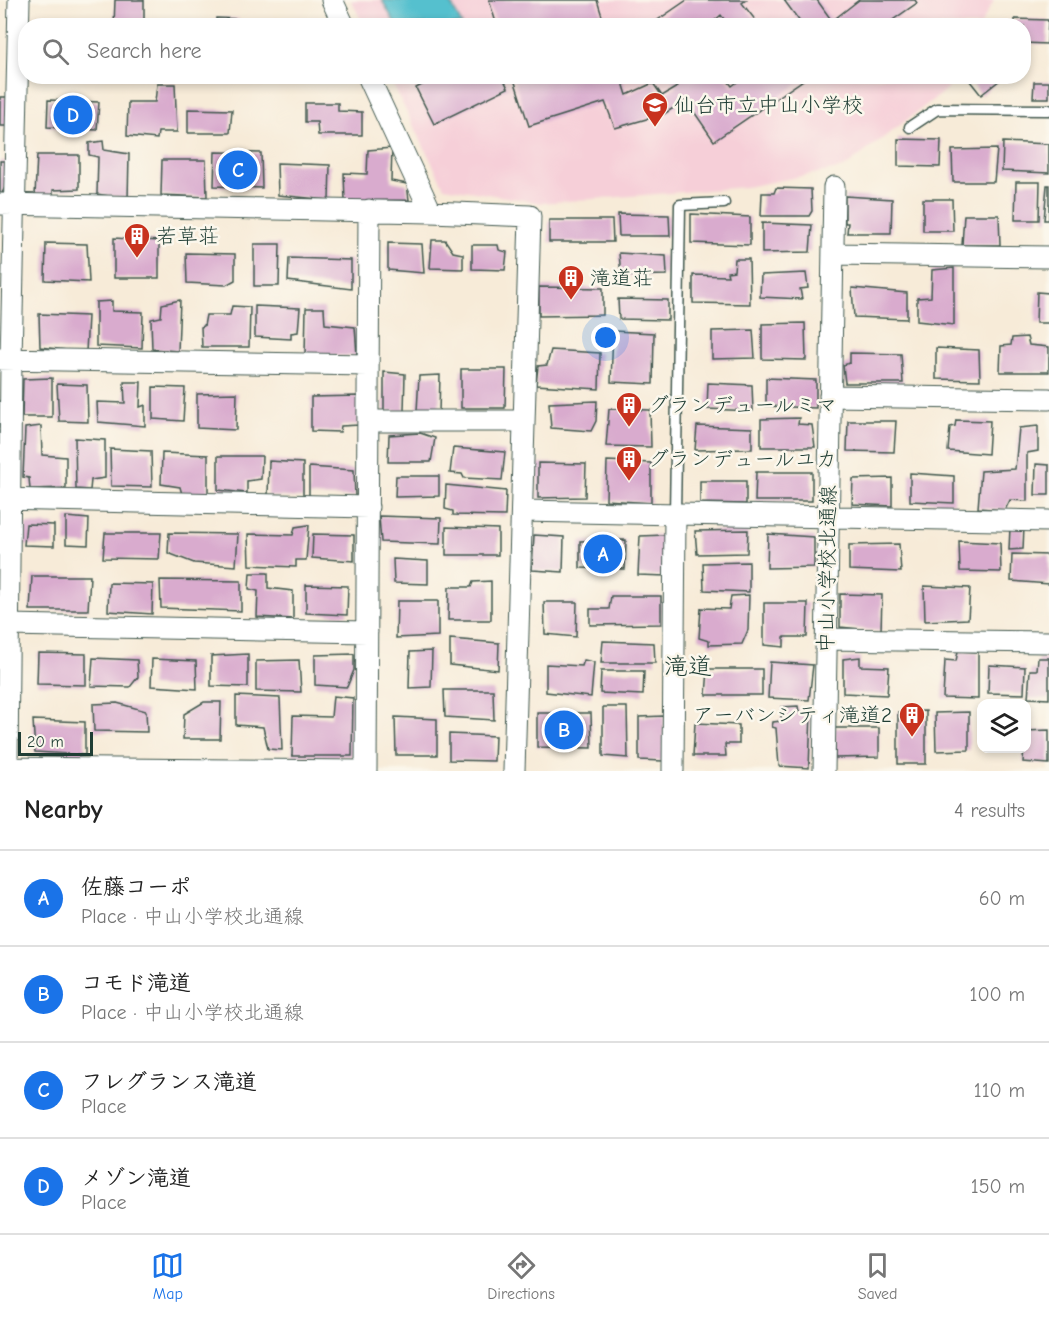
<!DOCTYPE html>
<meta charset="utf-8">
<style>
:root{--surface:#fff;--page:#f6f6f6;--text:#222;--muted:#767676;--line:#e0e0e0;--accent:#1a73e8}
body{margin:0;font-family:"Comic Neue","Klee One",sans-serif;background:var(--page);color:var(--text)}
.controls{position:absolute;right:18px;bottom:18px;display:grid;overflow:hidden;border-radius:12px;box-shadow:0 3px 9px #0003}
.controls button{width:54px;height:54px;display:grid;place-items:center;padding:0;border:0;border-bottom:2px solid var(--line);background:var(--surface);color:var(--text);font:30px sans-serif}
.scale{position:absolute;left:18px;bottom:15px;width:75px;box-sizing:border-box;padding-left:6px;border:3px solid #1f3d34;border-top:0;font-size:16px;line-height:21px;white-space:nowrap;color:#1f3d34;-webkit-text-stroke:4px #fbf7ec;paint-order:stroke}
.you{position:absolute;left:606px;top:338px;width:21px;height:21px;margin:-15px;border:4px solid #fff;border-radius:50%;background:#1a73e8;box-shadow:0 0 0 9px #1a73e833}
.badge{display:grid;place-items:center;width:39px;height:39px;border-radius:50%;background:var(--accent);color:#fff;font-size:20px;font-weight:700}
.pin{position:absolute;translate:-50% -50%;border:3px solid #fff;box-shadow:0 2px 6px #0006}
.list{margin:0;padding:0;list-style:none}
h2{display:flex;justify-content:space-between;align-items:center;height:78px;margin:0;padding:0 24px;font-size:26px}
h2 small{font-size:20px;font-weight:400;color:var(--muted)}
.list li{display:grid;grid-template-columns:39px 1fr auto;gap:18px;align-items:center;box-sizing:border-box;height:96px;padding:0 24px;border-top:2px solid var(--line)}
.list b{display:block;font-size:22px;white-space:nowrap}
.list p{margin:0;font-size:20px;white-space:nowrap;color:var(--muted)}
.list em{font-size:20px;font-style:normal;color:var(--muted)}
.icon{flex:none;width:33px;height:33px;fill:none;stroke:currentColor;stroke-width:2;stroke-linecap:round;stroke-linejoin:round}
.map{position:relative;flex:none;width:1049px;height:771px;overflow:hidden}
.search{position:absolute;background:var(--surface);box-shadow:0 3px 9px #0003;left:18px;right:18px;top:18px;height:66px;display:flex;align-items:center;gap:15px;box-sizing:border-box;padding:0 21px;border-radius:24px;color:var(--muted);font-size:22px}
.sheet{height:462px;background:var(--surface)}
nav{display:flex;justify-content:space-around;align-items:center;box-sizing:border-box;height:84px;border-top:2px solid var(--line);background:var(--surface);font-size:16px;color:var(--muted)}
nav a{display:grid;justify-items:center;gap:3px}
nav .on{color:var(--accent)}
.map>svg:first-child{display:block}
.built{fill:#f6cfd8}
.water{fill:#54c0ce;stroke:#3a7e81;stroke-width:1.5}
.building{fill:#d9abce}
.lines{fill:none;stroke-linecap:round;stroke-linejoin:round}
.lane-casing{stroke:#3f574d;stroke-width:13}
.street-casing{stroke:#3f574d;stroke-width:23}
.lane{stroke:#fff;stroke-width:10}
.street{stroke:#fff;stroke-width:21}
.labels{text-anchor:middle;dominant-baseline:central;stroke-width:5;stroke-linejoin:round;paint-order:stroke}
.poi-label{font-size:21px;fill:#1f3d34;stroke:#fbf7ec;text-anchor:start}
.street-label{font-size:21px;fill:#1f3d34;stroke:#fbf7ec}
.quarter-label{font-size:24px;fill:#1f3d34;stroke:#fbf7ec}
</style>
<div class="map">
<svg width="1049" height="771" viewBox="0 0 1049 771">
<rect width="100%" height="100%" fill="#fbf7ec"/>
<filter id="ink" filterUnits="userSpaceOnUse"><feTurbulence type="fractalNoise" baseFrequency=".0167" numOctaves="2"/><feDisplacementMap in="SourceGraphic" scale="12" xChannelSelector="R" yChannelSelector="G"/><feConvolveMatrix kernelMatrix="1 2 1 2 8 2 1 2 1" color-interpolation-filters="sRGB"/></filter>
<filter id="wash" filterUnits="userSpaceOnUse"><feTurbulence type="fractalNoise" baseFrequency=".008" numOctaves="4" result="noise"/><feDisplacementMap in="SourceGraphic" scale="24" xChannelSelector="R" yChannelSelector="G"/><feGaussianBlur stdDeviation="1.35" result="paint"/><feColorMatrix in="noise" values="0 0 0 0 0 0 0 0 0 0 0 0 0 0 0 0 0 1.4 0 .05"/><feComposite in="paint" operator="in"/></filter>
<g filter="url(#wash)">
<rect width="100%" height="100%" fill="#f7ebd8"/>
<!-- built -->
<path class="built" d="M351,0H994L980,26H364Z
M389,77H953L947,89L844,168L746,187L542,203L444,187Z"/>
<!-- water -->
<path class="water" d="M382,0H449L462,25H396Z"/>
<g id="blocks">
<!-- building -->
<path class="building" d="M115,0H144V26H114Z
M489,0H597L605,26H497Z
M687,0H746L742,3L760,26H729L721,15L708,26H649Z
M784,0H817L832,21L859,0H915L917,3L884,26H803Z
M216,18L239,19V26H216Z
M316,19V26H283V20Z
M1015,19L1048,20L1047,44L1024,43V26H1014Z
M254,21H279V26H254Z
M439,76H502L508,88L434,124L416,88Z
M513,76H621L627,95L653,83L662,96L677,87L671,79L675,76H724L732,86L745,76H809L714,141L686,100L664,114L615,128L605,102L529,126Z
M966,76H1005L981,95Z
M1034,82H1049V98H1033Z
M157,84H175L177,132H158L157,139L127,136L128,102H155Z
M0,97H10V126H0Z
M48,100L99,102L97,130L47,127Z
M305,103H338V111L362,112V135H318L317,122H305Z
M188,109L232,110L230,133H188Z
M898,139L941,140L940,167L898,166Z
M103,141L104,150L129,154L128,199L97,194L98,157L89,155V143Z
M1003,142L1049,144V173L1002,171Z
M392,148L391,181L407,184L409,200L345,201L344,173L367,174L368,150Z
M997,149L994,182H953L952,150Z
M215,152L261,153L262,188L214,186Z
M37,155H79V189L53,190V199L35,196Z
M162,160H206L207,197L161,195Z
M0,161H6V185L0,197Z
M277,163L330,165L329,200L278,195Z
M1016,182H1040L1039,220H1015Z
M1047,185H1049V220H1044Z
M776,188L811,189L812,211L809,216H761L762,193H774Z
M845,196L892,199L891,233H847L848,223H845Z
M923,199H952L953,231H923Z
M618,214L669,215L670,236H619Z
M691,214L750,217V245L691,243Z
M964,215H999L1000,245H962Z
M549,220H612L613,242H549Z
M762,223L812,225L810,252L762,253Z
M114,238L159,241V278H114Z
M432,240H445L453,252L463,254V269L430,268Z
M46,243L87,244L89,282L45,280Z
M388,243L422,244L424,273L388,270Z
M254,244H280L279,286H254Z
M472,245H498L499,250L507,252L505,270L472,269Z
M186,253L235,254V280L226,285L187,283Z
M619,253L666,256L667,275L621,276Z
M289,258L351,260V289L288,281Z
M735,259H749L750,304L693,303V275L728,276L727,272L734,271Z
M954,268V325L917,321V298L931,297L932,270Z
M806,273L808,288L800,289L802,299L760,297L761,275Z
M539,287L603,288V315L539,316Z
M852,288L907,293V319L854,317Z
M1037,292L1049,293V323H1036Z
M618,299L668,300V320L619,319Z
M180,300L178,351L152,349L151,319L161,317L162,304Z
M112,301V311L143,312L142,348L96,346V302Z
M232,306L250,307L249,347H202L201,327L204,326L206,315H230Z
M255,306L300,308L298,332L291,333V339L255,337Z
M306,308H324L325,324L355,327L357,356L305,355Z
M39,314L88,316L86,352L40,347Z
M805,323L806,360L762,359V324Z
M753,330L755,358L712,359V331Z
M613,331L654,333L653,384L611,382Z
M1027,337L1029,345L1049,347V372H1000L1001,346L1011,345L1012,338Z
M936,348L979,350L980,380L936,379Z
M551,350L600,353L599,389L536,385L538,366L547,365Z
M850,353L901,354L903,383H845L843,365L850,363Z
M461,369H506L505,408H461Z
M384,372L405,374L404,411H384Z
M440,375L439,413L417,411L419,376Z
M52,378V417H22L23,379Z
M766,378L816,380V408L766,406Z
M124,382H141L140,407L145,405V426L98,422L97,402L125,403Z
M708,383L752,385L753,411L707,409Z
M57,384L87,385L88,422L59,421Z
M153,387L185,388L183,421L153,419Z
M237,393L236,430L197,428V394Z
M359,396V425L341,426L340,432L311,431V397Z
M597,401L596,421L591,431L551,428L549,403Z
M609,409L650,410L651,447L606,446Z
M799,418L798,424L812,425L815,447H761V419Z
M956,420L990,421L988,454L948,451L950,427L955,426Z
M848,421H896L894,452L847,451Z
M41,426L42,455L66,457V488L30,489L29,478L23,477L25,428Z
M697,426L752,428V449L695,450Z
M1038,426V451L1027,453V501L1010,500L1005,510L978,508L981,471L1015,469L1019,428Z
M420,433L435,438L431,462H388L389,435Z
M75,438L105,440V478L91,480L90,490L76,489Z
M453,448L505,452L502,480L464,478L462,474L450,473Z
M110,449L151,451L152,487L111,486Z
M162,453L208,455V497L182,494L180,487L161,484Z
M218,456H262L261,479L247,481V493L218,490Z
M269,461L303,463V498L268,496Z
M607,461L651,463V503L606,500Z
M538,463L586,464L585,497L538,498Z
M1036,464L1049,465V495H1035Z
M309,467L354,470L355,497L309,496Z
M756,472H812V501H755Z
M910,473L954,476V503L910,501Z
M396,476H439V496L395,497Z
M892,478V506L852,504L853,479Z
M700,481H746V504L700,503Z
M446,485L506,491L505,516L453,515V511L445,509Z
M379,516L441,518L440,544L381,542Z
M66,517L89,519L88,545L66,544Z
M26,524L54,525V546L24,545Z
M309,525L306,560H296V567L249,565L248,534L293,535L295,527Z
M446,527L498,529V555H446Z
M1024,527L1023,549L1009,550L1010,528Z
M748,530L747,553L697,554L695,531Z
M105,533H161L159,559L103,558Z
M169,533L238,534L236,566L194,563L168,553Z
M313,534L354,535V561L312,558Z
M768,534L814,537V567L767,568Z
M534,535L564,537L563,572L532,570Z
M665,535L666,576L638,575L640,536Z
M626,540L625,569L580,568V541Z
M959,541L1000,543L1001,572L960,571Z
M899,544L901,572L849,570V545Z
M1012,554L1049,555V584L1011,581Z
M393,559L428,561V584L394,583Z
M749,562V592L704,590L703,563Z
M250,573H268V588L293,591V619L257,617L258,591L249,589Z
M32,576H90L88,610H30Z
M160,580L241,581V611L161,608Z
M491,581V620H448L449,587H471L473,582Z
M109,583L153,584L152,614L108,611Z
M306,585L348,586L347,615L306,613Z
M924,586L970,588L968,619L925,621Z
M840,594L882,595L881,631L840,627Z
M749,595L748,630L742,644L709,645V641L699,638L701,608L729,609L731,596Z
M611,596H661V624L590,625V609H609Z
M397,601H438V636L396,638Z
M544,602H577L576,637L545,634Z
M764,603H808L807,637H784V647L764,645Z
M450,639L499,643L498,670L450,665Z
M603,641L654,643L655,663H601Z
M432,651L431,687L409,688L410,652Z
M958,651L978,652V699L943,698L945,660L956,661Z
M38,653L86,654V685L37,684Z
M248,654V687L211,686V656Z
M354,654V670L347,687L315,685V655Z
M860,657V666L889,667L887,695L843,693V659Z
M93,658L137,660L138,677L130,687L91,686Z
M1038,658H1049V699L1028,698L1030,670H1037Z
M152,659L196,661L197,689L151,686Z
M299,660L301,692L256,691V661Z
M584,660L594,662L591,697L546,692V664L582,666Z
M770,662L813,665L809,700L768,698Z
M989,665L1025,667L1024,694L988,693Z
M708,669H762V695H706Z
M601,671H644L643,695L600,693Z
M444,690H493L494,720L445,717Z
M236,696L280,698L282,750L268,749L263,727L236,725Z
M333,696L353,698L352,756H292L293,716L331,717Z
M204,702H221L220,739H183L184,714Z
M117,703L146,711L147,732L94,731L93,704Z
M798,706L799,712H811L809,768L779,766L776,728L772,727L773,722L781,721L782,707Z
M603,707H627L628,758L603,756Z
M926,711V764H898V712Z
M969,712V750L936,751L935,713Z
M537,713H591L592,748L537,747Z
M664,716L663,761L639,760V717Z
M395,717L437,719V755H396Z
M33,720L85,722V755L35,752Z
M695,723L739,725V744H725L726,756H693Z
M835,728H879V757L835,758Z
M1049,730V764L1023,762L1024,748H1026V731Z
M449,734L495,736L494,761L449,760Z"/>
</g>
</g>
<g filter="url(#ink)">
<use href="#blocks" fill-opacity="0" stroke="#3f574d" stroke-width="1.5"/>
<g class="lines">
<!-- lane casing -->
<g class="lane-casing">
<path id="lane" d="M910,127L937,109L1049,110
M675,514L680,205L724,203"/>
</g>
<!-- street casing -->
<g class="street-casing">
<path id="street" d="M332,0L344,26
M368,76L431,212
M0,204L431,212L530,216L514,771
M833,254L1049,257
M0,359L368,365
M830,396L1049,399
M368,421H524
M0,499L368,507
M522,511L1049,521
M8,625L367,632
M826,639L1049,642
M0,768L361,771
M7,768L11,359L19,0
M366,771L369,210
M673,771L675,514
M824,771L834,187"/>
</g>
<!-- lane -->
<use href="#lane" class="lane"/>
<!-- street -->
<use href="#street" class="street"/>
</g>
</g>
<!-- icons -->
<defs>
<g id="school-pin" transform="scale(1.35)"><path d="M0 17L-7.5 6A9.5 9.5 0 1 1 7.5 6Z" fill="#c8321e" stroke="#fbf7ec"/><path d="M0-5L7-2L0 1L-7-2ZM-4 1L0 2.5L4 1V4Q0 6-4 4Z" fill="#fff"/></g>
<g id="building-pin" transform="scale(1.35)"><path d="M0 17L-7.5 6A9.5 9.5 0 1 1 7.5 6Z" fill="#c8321e" stroke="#fbf7ec"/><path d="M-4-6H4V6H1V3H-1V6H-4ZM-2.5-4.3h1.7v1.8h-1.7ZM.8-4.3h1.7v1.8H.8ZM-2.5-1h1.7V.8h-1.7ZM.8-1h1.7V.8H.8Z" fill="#fff"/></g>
</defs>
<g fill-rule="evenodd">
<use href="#school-pin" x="655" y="105"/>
<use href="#building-pin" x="137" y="236"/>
<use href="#building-pin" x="571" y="278"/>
<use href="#building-pin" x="629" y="405"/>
<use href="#building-pin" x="629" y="459"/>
<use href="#building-pin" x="912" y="715"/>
</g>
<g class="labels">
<!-- poi labels -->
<g class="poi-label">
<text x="674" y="105">仙台市立中山小学校</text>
<text x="156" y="236">若草荘</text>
<text x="590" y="278">滝道荘</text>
<text x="648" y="405">グランデュールミマ</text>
<text x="648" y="459">グランデュールユカ</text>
<text x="892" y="715" text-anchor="end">アーバンシティ滝道2</text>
</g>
<!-- street labels -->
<g class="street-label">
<text transform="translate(827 569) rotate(-89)">中山小学校北通線</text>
</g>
<!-- quarter labels -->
<g class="quarter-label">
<text x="688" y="666">滝道</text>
</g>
</g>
</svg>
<div class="controls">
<button><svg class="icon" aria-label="layers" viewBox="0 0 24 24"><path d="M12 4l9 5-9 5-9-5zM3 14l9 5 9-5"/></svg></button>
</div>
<div class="scale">20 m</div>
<div class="you"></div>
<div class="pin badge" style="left:603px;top:554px">A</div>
<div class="pin badge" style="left:564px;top:730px">B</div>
<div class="pin badge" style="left:238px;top:170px">C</div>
<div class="pin badge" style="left:73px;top:115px">D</div>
<div class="search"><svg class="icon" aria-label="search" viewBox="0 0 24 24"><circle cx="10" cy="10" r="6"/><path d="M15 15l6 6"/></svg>Search here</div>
</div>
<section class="sheet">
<h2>Nearby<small>4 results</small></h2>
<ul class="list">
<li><span class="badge">A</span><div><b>佐藤コーポ</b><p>Place · 中山小学校北通線</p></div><em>60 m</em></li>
<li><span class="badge">B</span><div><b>コモド滝道</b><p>Place · 中山小学校北通線</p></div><em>100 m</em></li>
<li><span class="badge">C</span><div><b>フレグランス滝道</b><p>Place</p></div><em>110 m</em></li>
<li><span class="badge">D</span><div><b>メゾン滝道</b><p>Place</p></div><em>150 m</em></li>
</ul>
</section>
<nav>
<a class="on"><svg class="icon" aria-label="map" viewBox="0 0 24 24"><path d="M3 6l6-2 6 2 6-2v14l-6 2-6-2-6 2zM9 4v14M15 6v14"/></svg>Map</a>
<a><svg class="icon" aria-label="directions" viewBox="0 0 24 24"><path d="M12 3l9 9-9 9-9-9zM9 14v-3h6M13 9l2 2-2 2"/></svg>Directions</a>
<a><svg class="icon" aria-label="saved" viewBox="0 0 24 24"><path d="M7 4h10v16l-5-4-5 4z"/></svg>Saved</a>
</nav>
